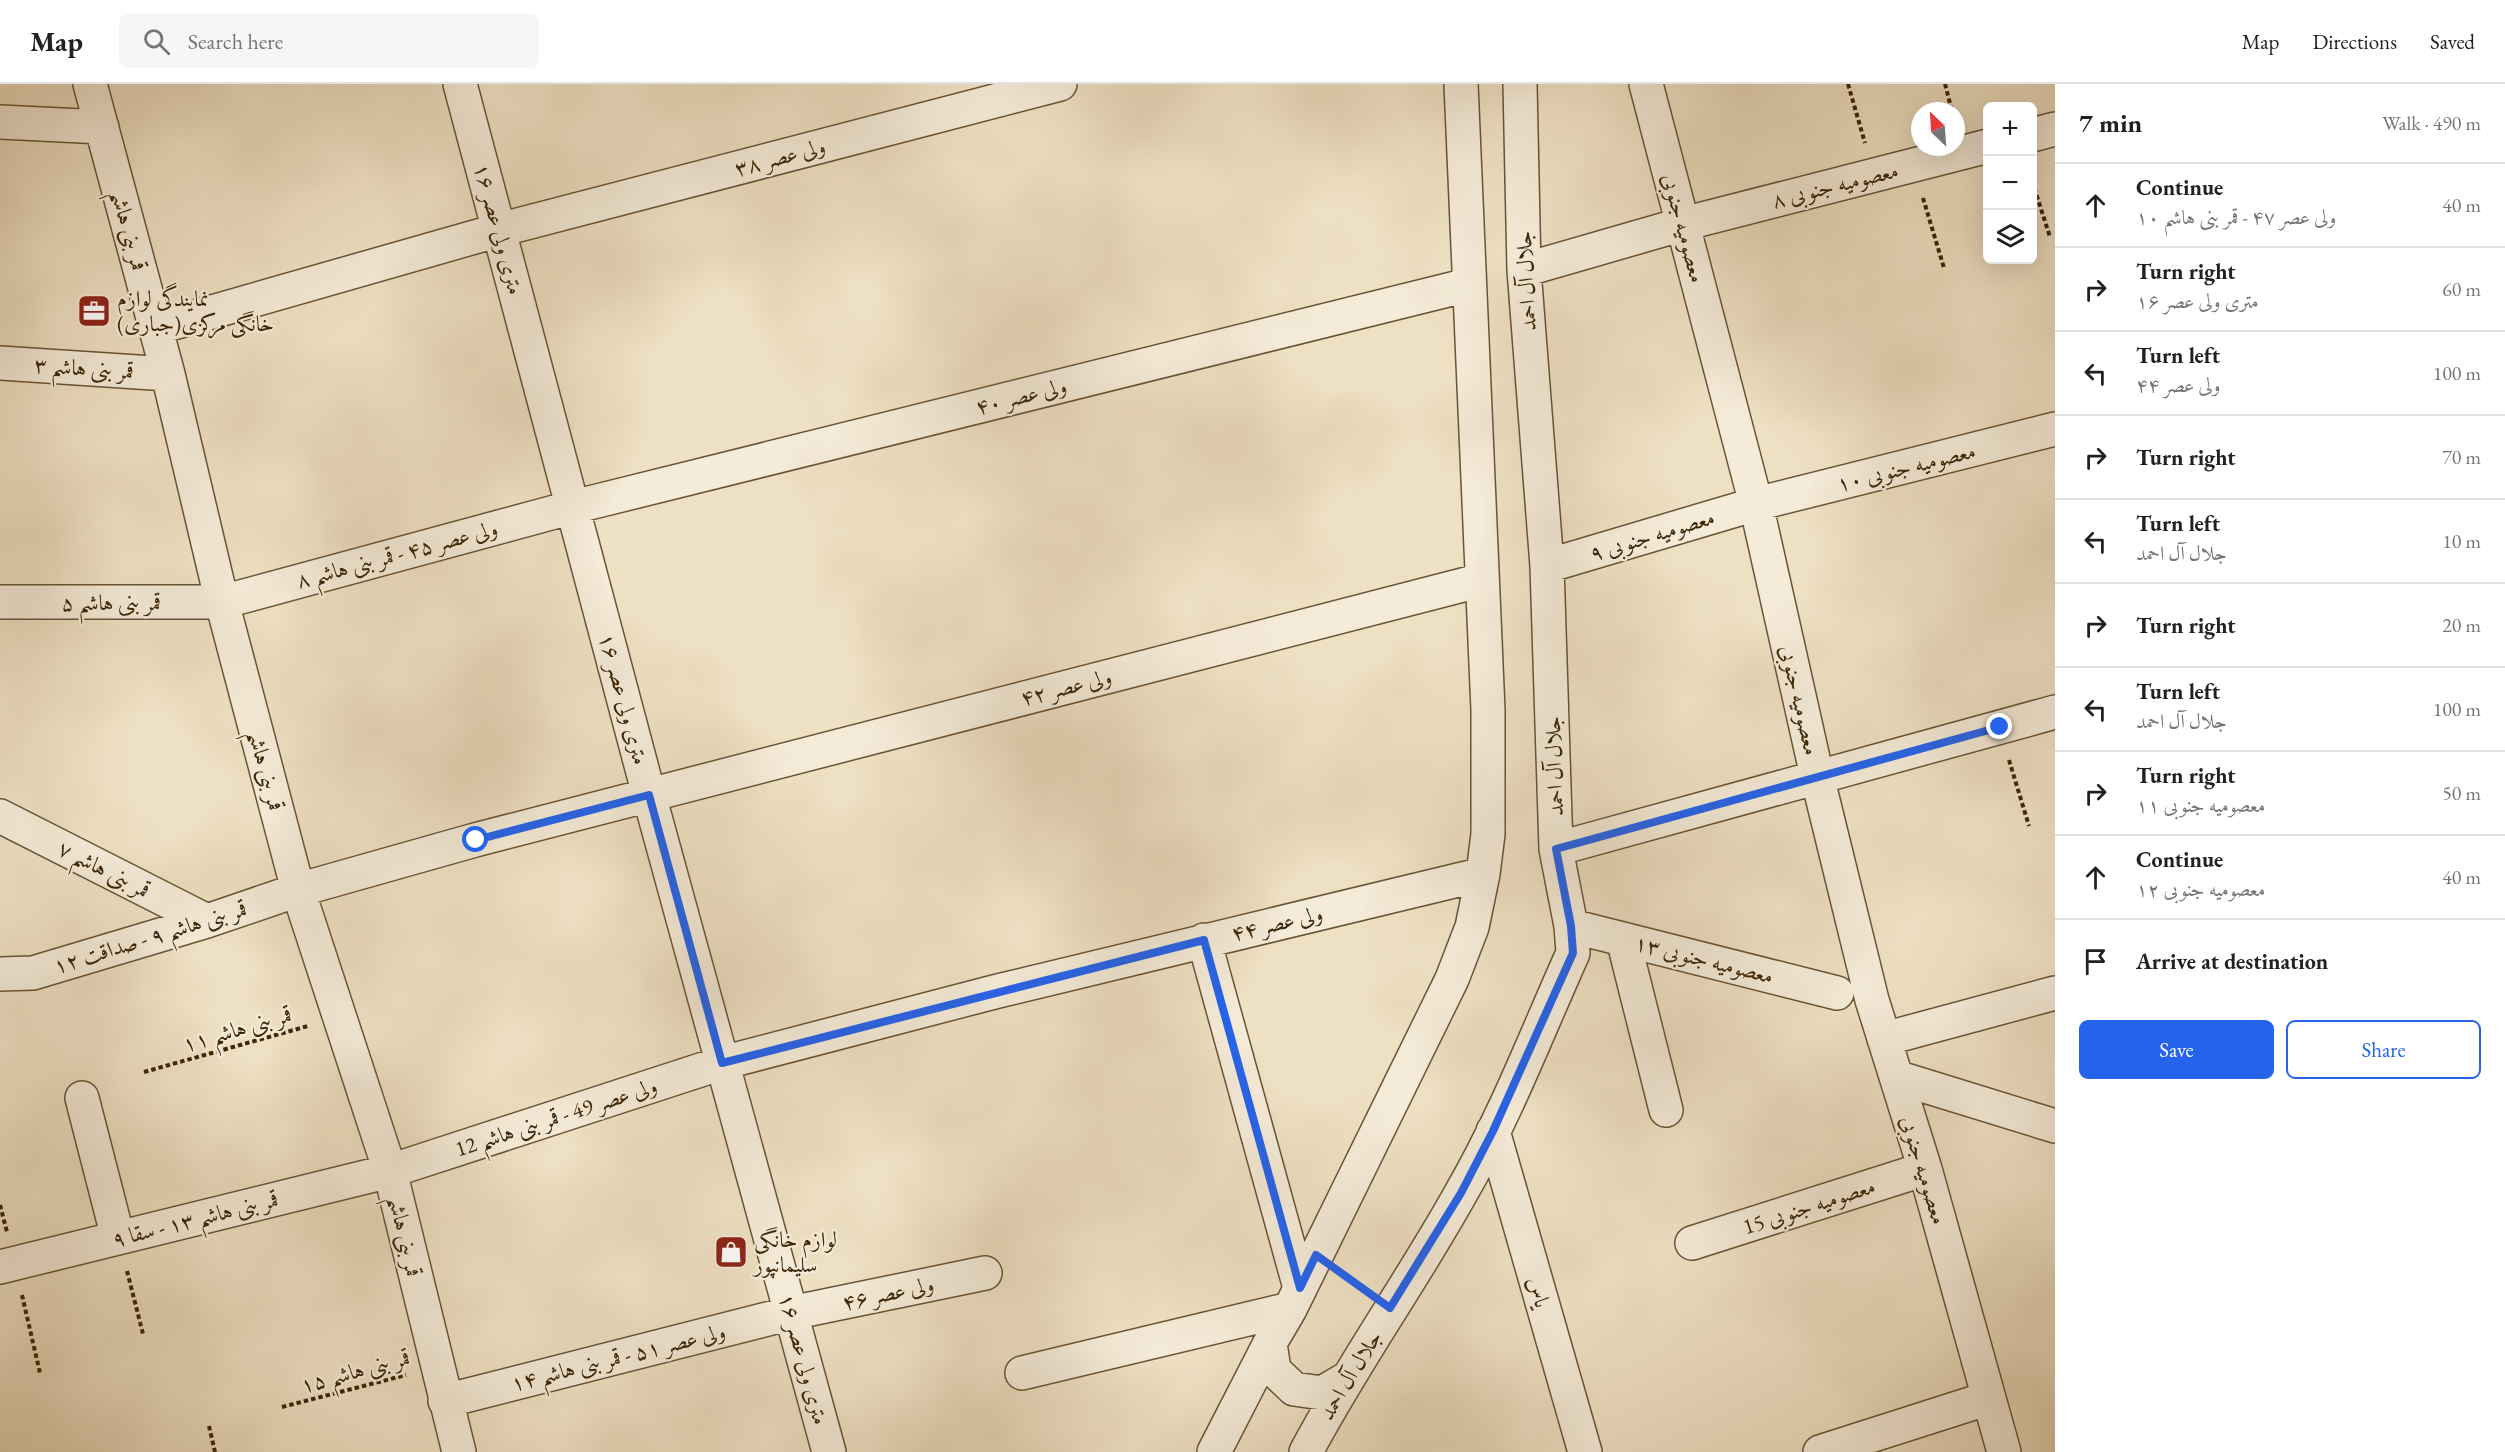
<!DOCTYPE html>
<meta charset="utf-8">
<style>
:root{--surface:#fff;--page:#f6f6f6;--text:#202124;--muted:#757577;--line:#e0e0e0;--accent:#2563eb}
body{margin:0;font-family:"EB Garamond",Amiri,serif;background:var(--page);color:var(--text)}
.controls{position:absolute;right:18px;top:18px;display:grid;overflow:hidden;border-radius:9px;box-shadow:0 6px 24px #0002}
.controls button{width:54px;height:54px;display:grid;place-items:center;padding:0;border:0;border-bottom:2px solid var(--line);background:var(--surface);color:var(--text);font:30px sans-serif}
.compass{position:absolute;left:1911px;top:18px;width:54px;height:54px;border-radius:50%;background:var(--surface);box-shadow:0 6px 24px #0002;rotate:335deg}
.stop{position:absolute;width:18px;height:18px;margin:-14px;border:4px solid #2563eb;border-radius:50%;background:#fff}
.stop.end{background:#2563eb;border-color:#fff;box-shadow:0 2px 6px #0008}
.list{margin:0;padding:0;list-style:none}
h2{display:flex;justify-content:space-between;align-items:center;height:78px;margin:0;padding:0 24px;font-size:26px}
h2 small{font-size:20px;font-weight:400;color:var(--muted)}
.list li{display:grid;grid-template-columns:39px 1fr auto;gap:18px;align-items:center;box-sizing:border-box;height:84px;padding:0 24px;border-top:2px solid var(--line)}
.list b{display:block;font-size:22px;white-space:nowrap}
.list p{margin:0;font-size:20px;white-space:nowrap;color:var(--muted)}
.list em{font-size:20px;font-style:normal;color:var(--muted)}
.actions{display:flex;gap:12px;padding:18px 24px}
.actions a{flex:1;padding:14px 0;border:2px solid var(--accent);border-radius:9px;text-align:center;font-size:21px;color:var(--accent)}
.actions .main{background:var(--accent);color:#fff}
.icon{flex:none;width:33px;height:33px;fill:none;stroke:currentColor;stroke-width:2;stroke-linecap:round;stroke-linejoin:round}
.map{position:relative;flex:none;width:2055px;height:1368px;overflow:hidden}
header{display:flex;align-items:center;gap:36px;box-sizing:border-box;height:84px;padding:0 30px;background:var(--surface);border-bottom:2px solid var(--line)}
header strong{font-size:28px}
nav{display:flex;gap:33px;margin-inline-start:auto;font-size:21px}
.search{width:420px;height:54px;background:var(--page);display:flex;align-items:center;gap:15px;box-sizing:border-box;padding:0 21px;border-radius:9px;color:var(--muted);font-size:22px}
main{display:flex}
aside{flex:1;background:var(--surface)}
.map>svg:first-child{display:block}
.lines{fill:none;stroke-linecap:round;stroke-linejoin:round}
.minor-casing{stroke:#695435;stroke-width:36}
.path{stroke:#3d2606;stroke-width:4;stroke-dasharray:4.5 3;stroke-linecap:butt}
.minor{stroke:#f4ebd8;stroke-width:33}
.route{stroke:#2563eb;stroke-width:8}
.labels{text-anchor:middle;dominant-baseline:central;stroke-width:4.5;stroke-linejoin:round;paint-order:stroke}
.street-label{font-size:22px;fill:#3d2606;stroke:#f4ebd8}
.poi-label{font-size:22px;fill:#3d2606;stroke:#f4ebd8;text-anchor:start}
</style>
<header>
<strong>Map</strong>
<div class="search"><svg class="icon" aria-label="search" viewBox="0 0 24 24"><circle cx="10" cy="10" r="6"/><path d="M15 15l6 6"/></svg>Search here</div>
<nav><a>Map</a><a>Directions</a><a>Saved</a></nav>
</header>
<main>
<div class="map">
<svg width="2055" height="1368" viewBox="0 0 2055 1368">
<rect width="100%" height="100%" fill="#eee0c3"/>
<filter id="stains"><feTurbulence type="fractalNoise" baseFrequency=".00333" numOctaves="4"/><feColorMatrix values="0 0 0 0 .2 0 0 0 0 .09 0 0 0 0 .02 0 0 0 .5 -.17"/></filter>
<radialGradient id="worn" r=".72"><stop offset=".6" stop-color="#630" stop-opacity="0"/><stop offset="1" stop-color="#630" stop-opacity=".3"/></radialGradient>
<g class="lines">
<!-- minor casing -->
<g class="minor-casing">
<path id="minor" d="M90,0L168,290L222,518L298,806L390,1087L459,1368
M460,0L649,711L829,1368
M1646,0L1756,420L1817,692L1872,916L1925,1085L2004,1368
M0,38L102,43
M2032,51L2055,45
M1524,186L1683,140L1988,62
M156,244L499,146L1060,0
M0,279L168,290
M1547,482L1756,420L2055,345
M0,518H222L573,423L1468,201
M0,732L207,837
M1556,765L2055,628
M1571,842L1837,909
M1623,855L1666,1026
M1204,856L1300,1204
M0,890L33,889L207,837L298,806L475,756L1482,496
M1884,955L2055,909
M1896,993L2055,1042
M82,1014L118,1154
M1493,1047L1585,1368
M1692,1159L1925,1085
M0,1183L390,1087L722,979L998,907L1483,790
M1270,1259L1274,1286L1294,1305L1322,1309L1346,1295
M1022,1289L1290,1225
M445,1317L791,1229L985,1189
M1214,1368L1270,1259L1290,1225L1452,895L1472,843L1483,790L1488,750V626L1461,0
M1306,1368C1353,1279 1412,1197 1461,1109C1505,1033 1537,949 1573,869L1571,842L1556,765L1547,482L1524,186L1520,0
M1820,1368L1989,1314"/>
</g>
<!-- path -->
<path class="path" d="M1848,0L1865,59
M1945,0L1952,27
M2032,97L2050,153
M1923,114L1944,184
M2009,676L2029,742
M144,988L308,942
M0,1121L7,1148
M127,1187L143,1250
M1343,1191L1364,1206
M22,1211L40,1289
M282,1323L406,1291
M209,1342L215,1368"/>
<!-- minor -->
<use href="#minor" class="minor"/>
</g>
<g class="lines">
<!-- route -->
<path class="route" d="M476,756L649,711L722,979L1204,856L1300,1204L1316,1171L1390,1224L1461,1109L1493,1047L1573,869L1571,842L1556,765L2000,643"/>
</g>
<!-- icons -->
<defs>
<g id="office-square" transform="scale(1.725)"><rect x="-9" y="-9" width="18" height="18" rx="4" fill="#8f2418" stroke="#f4ebd8"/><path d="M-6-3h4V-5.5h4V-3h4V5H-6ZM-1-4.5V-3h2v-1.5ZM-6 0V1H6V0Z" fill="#fff"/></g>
<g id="shop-square" transform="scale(1.725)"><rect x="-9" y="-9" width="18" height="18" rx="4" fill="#8f2418" stroke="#f4ebd8"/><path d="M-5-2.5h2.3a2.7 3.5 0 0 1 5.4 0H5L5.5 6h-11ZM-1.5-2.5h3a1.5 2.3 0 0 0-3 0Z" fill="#fff"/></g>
</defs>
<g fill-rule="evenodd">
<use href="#office-square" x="94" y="227"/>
<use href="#shop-square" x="731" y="1168"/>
</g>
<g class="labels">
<!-- street labels -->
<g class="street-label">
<text transform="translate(780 73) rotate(-15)">ولی عصر ۳۸</text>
<text transform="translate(1835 101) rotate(-14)">معصومیه جنوبی ۸</text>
<text transform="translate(1684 144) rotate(75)">معصومیه جنوبی</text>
<text transform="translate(499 145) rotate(75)">۱۶ متری ولی عصر</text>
<text transform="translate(129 146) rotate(75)">قمر بنی هاشم</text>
<text transform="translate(1526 197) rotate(-93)">جلال آل احمد</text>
<text transform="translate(84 284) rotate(4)">قمر بنی هاشم ۳</text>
<text transform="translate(1021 312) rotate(-14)">ولی عصر ۴۰</text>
<text transform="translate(1906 383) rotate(-14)">معصومیه جنوبی ۱۰</text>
<text transform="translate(1652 451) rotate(-17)">معصومیه جنوبی ۹</text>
<text transform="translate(397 470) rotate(-15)">ولی عصر ۴۵ - قمر بنی هاشم ۸</text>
<text x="111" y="518">قمر بنی هاشم ۵</text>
<text transform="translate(1066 603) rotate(-14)">ولی عصر ۴۲</text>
<text transform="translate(624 615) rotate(75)">۱۶ متری ولی عصر</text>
<text transform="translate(1800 616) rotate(77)">معصومیه جنوبی</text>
<text transform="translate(1554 682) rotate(-92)">جلال آل احمد</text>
<text transform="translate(266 686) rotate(75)">قمر بنی هاشم</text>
<text transform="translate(104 785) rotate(27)">قمر بنی هاشم ۷</text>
<text transform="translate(1277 839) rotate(-13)">ولی عصر ۴۴</text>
<text transform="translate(150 853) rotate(-17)">قمر بنی هاشم ۹ - صداقت ۱۲</text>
<text transform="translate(1704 875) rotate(14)">معصومیه جنوبی ۱۳</text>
<text transform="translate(237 945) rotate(-16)">قمر بنی هاشم ۱۱</text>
<text transform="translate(556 1033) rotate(-18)">ولی عصر 49 - قمر بنی هاشم 12</text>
<text transform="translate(1924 1086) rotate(73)">معصومیه جنوبی</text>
<text transform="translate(1809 1122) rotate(-18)">معصومیه جنوبی 15</text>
<text transform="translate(195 1135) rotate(-14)">قمر بنی هاشم ۱۳ - سقا ۹</text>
<text transform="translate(405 1152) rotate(77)">قمر بنی هاشم</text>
<text transform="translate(1539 1208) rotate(74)">یاس</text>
<text transform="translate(888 1209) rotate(-12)">ولی عصر ۴۶</text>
<text transform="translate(618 1273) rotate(-14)">ولی عصر ۵۱ - قمر بنی هاشم ۱۴</text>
<text transform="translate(804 1275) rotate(75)">۱۶ متری ولی عصر</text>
<text transform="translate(355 1287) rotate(-15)">قمر بنی هاشم ۱۵</text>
<text transform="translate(1350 1291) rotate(-59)">جلال آل احمد</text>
</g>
<!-- poi labels -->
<g class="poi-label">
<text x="117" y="214">نمایندگی لوازم<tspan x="117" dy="25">خانگی مرکزی(جباری)</tspan></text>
<text x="754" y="1155">لوازم خانگی<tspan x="754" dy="25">سلیمانپور</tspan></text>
</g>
</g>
<rect width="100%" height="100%" filter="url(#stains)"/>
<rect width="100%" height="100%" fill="url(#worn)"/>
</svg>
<div class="controls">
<button>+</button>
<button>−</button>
<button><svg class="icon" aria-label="layers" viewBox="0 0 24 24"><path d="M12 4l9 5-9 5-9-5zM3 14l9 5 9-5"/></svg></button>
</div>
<svg class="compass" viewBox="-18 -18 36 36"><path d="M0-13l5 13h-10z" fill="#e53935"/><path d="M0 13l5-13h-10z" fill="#757577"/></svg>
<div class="stop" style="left:476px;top:756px"></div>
<div class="stop end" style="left:2000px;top:643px"></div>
</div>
<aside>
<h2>7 min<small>Walk · 490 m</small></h2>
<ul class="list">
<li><svg class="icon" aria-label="ahead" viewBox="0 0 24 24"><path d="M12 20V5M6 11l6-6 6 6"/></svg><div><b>Continue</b><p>ولی عصر ۴۷ - قمر بنی هاشم ۱۰</p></div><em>40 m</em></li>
<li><svg class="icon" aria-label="right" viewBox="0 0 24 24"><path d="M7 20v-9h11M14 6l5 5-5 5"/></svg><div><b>Turn right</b><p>۱۶ متری ولی عصر</p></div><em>60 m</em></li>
<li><svg class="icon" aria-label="left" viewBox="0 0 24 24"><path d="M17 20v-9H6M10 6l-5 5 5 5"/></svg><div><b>Turn left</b><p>ولی عصر ۴۴</p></div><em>100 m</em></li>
<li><svg class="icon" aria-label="right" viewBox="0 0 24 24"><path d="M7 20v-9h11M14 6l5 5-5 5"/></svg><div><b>Turn right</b></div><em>70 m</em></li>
<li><svg class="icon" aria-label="left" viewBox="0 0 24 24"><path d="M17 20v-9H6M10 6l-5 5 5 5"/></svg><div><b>Turn left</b><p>جلال آل احمد</p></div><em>10 m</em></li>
<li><svg class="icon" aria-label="right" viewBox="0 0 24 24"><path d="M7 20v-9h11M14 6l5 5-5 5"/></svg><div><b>Turn right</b></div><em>20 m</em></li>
<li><svg class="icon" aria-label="left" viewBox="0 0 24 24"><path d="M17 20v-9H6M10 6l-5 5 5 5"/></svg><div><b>Turn left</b><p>جلال آل احمد</p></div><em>100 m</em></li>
<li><svg class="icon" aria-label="right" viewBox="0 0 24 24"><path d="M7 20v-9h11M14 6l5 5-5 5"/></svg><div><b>Turn right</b><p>معصومیه جنوبی ۱۱</p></div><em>50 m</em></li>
<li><svg class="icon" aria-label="ahead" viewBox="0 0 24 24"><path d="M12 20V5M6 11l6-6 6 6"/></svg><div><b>Continue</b><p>معصومیه جنوبی ۱۲</p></div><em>40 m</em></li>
<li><svg class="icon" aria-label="arrive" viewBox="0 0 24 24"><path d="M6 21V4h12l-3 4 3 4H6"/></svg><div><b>Arrive at destination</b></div></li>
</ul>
<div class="actions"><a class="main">Save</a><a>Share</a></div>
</aside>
</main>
